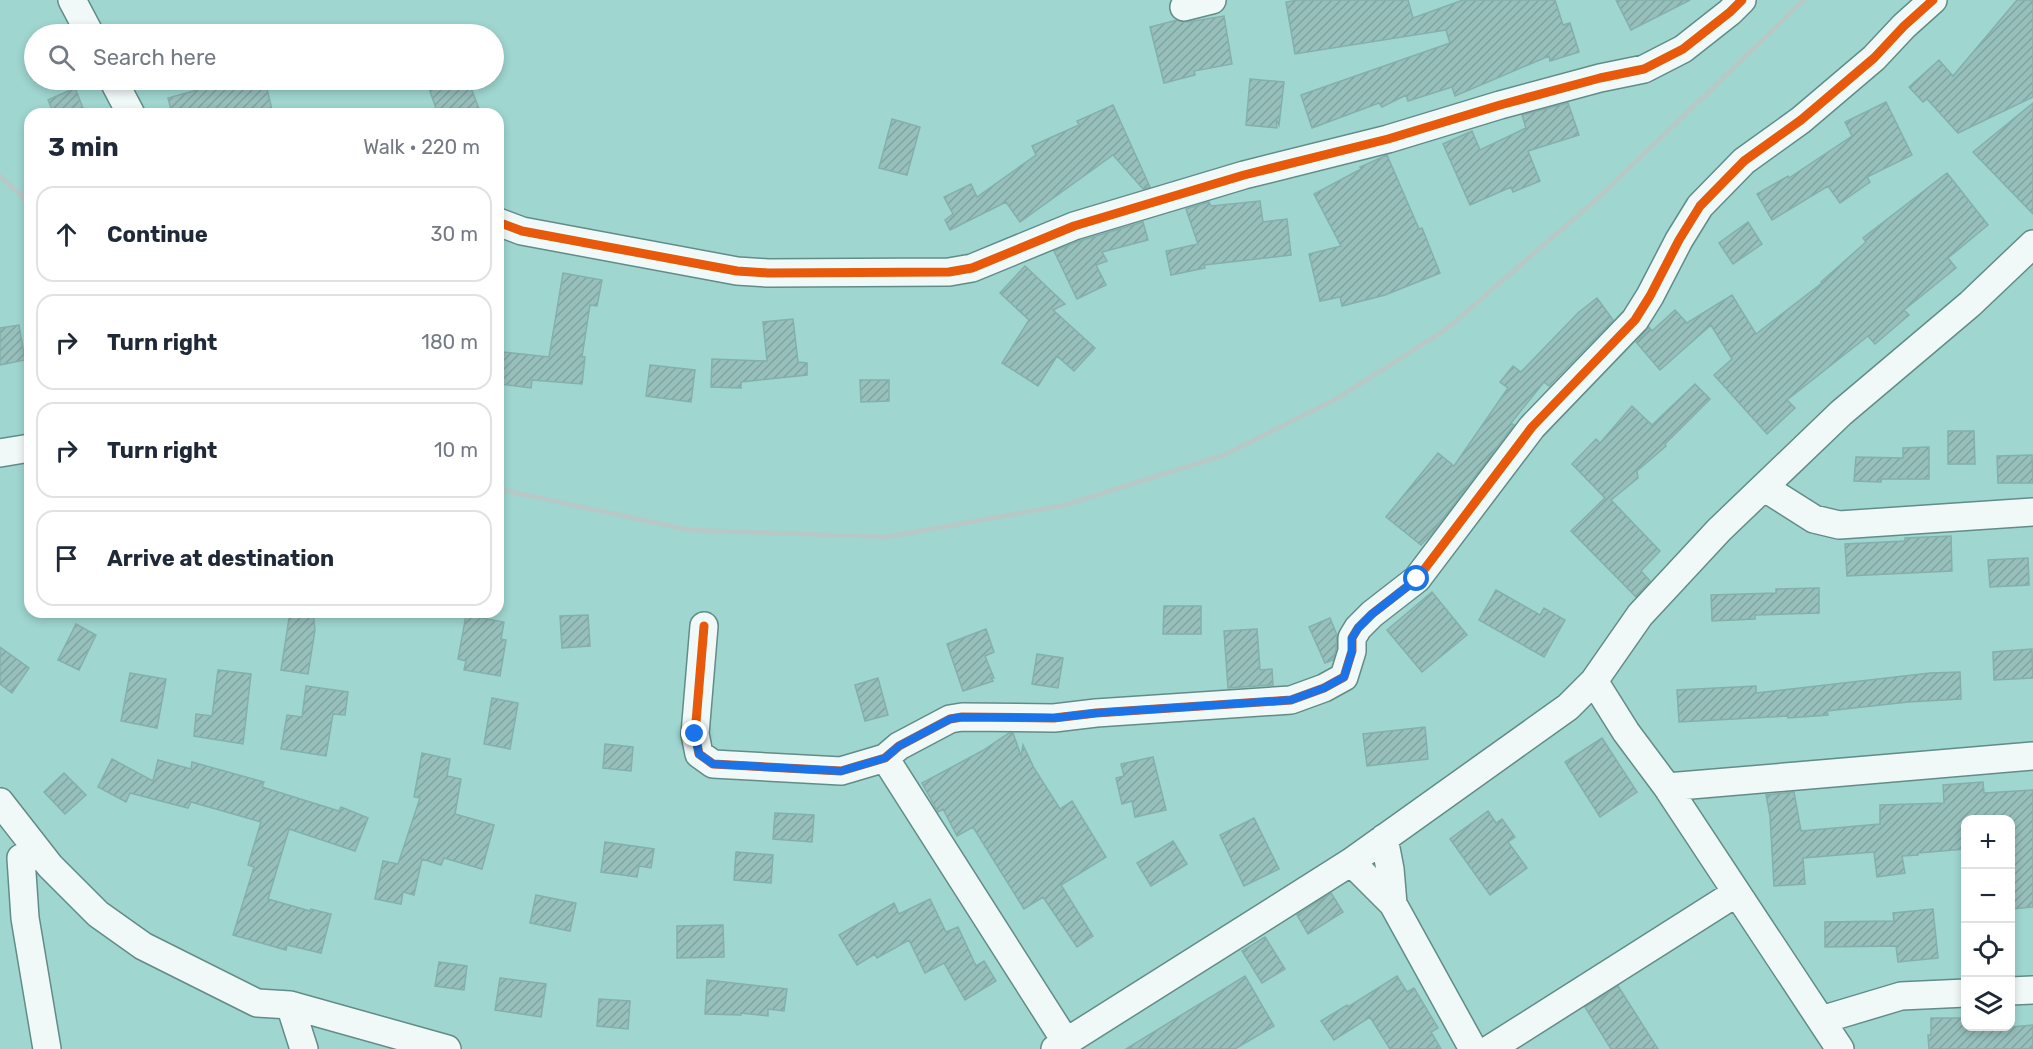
<!DOCTYPE html>
<meta charset="utf-8">
<style>
:root{--surface:#fff;--page:#f2f2f3;--text:#1f2937;--muted:#747a83;--line:#e0e1e3}
body{margin:0;font-family:Rubik,sans-serif;background:var(--page);color:var(--text)}
.controls{position:absolute;right:18px;bottom:18px;display:grid;overflow:hidden;border-radius:12px;box-shadow:0 3px 9px #0003}
.controls button{width:54px;height:54px;display:grid;place-items:center;padding:0;border:0;border-bottom:2px solid var(--line);background:var(--surface);color:var(--text);font:30px sans-serif}
.stop{position:absolute;width:18px;height:18px;margin:-14px;border:4px solid #1a73e8;border-radius:50%;background:#fff}
.stop.end{background:#1a73e8;border-color:#fff;box-shadow:0 2px 6px #0008}
.list{margin:0;padding:0;list-style:none}
h2{display:flex;justify-content:space-between;align-items:center;height:78px;margin:0;padding:0 24px;font-size:26px}
h2 small{font-size:20px;font-weight:400;color:var(--muted)}
.list li{display:grid;grid-template-columns:39px 1fr auto;gap:18px;align-items:center;box-sizing:border-box;height:96px;margin:0 12px 12px;padding:0 12px;border:2px solid var(--line);border-radius:18px}
.list b{display:block;font-size:22px;white-space:nowrap}
.list em{font-size:20px;font-style:normal;color:var(--muted)}
.icon{flex:none;width:33px;height:33px;fill:none;stroke:currentColor;stroke-width:2;stroke-linecap:round;stroke-linejoin:round}
.map{position:relative;flex:none;width:2033px;height:1049px;overflow:hidden}
.search{position:absolute;background:var(--surface);box-shadow:0 3px 9px #0003;left:24px;top:24px;width:480px;height:66px;display:flex;align-items:center;gap:15px;box-sizing:border-box;padding:0 21px;border-radius:33px;color:var(--muted);font-size:22px}
.panel{position:absolute;background:var(--surface);box-shadow:0 3px 9px #0003;left:24px;top:108px;width:480px;height:510px;border-radius:18px}
.map>svg:first-child{display:block}
.building{fill:url(#building-hatch);stroke:#84b0ab;stroke-width:1.5}
.lines{fill:none;stroke-linecap:round;stroke-linejoin:round}
.street-casing{stroke:#628c87;stroke-width:30}
.street{stroke:#f1f9f8;stroke-width:27}
.rail{stroke:#b8c8c6;stroke-width:4.5}
.cycleway-casing{stroke:#ebfefb;stroke-width:13}
.cycleway{stroke:#e8590c;stroke-width:9}
.route{stroke:#1a73e8;stroke-width:8}
</style>
<div class="map">
<svg width="2033" height="1049" viewBox="0 0 2033 1049">
<defs>
<pattern id="building-hatch" width="6" height="6" patternUnits="userSpaceOnUse" patternTransform="scale(1.5)"><rect width="6" height="6" fill="#97bfbb"/><path d="M-1 1l2-2M0 6l6-6M5 7l2-2" fill="none" stroke="#80a4a0"/></pattern>
</defs>
<rect width="100%" height="100%" fill="#9fd6d0"/>
<!-- building -->
<path class="building" d="M1298,0H1408L1413,18L1463,0H1555L1563,25L1570,23L1579,52L1550,61L1549,56L1455,96L1452,87L1408,101L1406,95L1382,107L1379,103L1312,128L1301,95L1450,43L1446,30L1295,54L1286,2Z
M1616,0H1690L1631,30Z
M2017,0H2033V97L1958,133L1927,99L1923,102L1909,87L1939,60L1953,76Z
M1224,16L1232,64L1194,71L1195,75L1164,83L1150,27L1177,20L1187,22Z
M1250,79L1284,82L1279,125L1276,118L1277,128L1246,125Z
M225,80H265L273,114H172L168,98L226,82Z
M426,80H468L481,114H438Z
M75,88L83,108L69,114H54L48,100Z
M1886,102L1912,155L1867,177L1870,182L1840,203L1828,186L1772,220L1757,194L1788,176L1789,178L1852,136L1845,122Z
M1568,103L1579,135L1528,151L1540,181L1513,192L1511,187L1470,205L1443,144L1472,131L1480,150L1526,128L1522,115Z
M2033,103V214L1973,152Z
M1113,105L1150,187L1143,189L1113,155L1020,222L1006,202L950,230L945,220L953,214L944,197L971,184L977,197L1036,155L1032,146L1079,125L1077,121Z
M892,119L920,127L907,175L879,168Z
M1387,155L1419,229L1422,228L1440,273L1385,295L1342,306L1340,297L1320,301L1309,254L1341,246L1314,194L1361,169L1360,167Z
M1947,173L1988,225L1948,258L1956,268L1904,310L1909,315L1875,344L1868,336L1787,400L1795,408L1767,434L1714,375L1732,359L1711,325L1660,370L1636,342L1649,327L1652,331L1675,310L1687,323L1732,295L1756,334L1822,283L1821,282L1866,242L1863,238Z
M1260,201L1263,222L1287,219L1291,255L1204,265L1205,268L1171,275L1166,251L1198,244L1186,209L1209,202L1211,206Z
M1143,222L1148,240L1102,252L1107,261L1096,265L1106,285L1077,299L1054,251L1079,241Z
M1748,222L1762,244L1733,264L1719,243Z
M1025,266L1065,304L1053,310L1095,348L1074,371L1057,356L1038,386L1002,363L1029,320L1000,293Z
M563,273L602,280L597,306L590,305L582,357H585L582,384L532,380L531,388L500,384L504,352L549,357Z
M1597,298L1613,320L1549,386L1544,382L1511,423L1514,425L1432,533L1421,545L1386,517L1438,453L1454,466L1508,388L1500,382L1513,366L1521,372L1579,312Z
M793,319L798,362L807,363V375L741,382V388L711,387L712,359L767,361L763,322Z
M19,325L25,360L0,365V328Z
M650,365L695,370L691,402L646,396Z
M860,380H889V401L861,402Z
M1695,384L1710,399L1665,444L1666,446L1637,471L1638,478L1611,500L1660,551L1641,571L1650,581L1636,597L1571,531L1605,498L1572,464L1596,439L1600,443L1632,406L1652,425Z
M1948,431H1974L1975,464H1948Z
M1929,447V479H1881V482L1854,481L1856,457L1903,458V448Z
M2032,455L2033,483H1998L1997,456Z
M1951,536L1952,571L1847,576L1845,544L1905,541V538Z
M2028,558L2029,585L1990,587L1988,560Z
M1819,588V613L1755,615V619L1712,621L1711,595L1776,593V589Z
M1496,590L1540,615L1544,608L1565,620L1544,657L1479,620Z
M1432,592L1467,635L1422,672L1387,630Z
M1164,606H1201V634H1163Z
M290,612H313L315,630L308,674L281,670Z
M466,615L504,622L501,639L506,640L500,676L464,670L466,661L458,659Z
M588,615L590,646L562,648L560,616Z
M1330,618L1337,635L1336,649L1333,660L1325,663L1309,627Z
M76,624L96,635L79,670L58,660Z
M986,629L994,652L985,656L994,678H991L993,681L963,691L947,644Z
M1257,629L1260,670L1272,669L1273,685L1228,688L1224,631Z
M0,647L29,668L12,693L0,684Z
M2032,649L2033,678L1994,680L1993,652Z
M1037,654L1063,658L1058,688L1032,684Z
M218,670L251,674L243,744L194,736L196,714L212,716Z
M1960,672L1961,699L1908,702L1827,711L1828,715L1788,718V716L1679,722L1677,690L1756,686V693L1930,673Z
M130,673L166,679L157,728L121,721Z
M878,678L888,715L865,721L855,685Z
M306,686L348,692L345,715L333,714L326,756L281,749L287,715L302,717Z
M492,698L518,703L510,749L484,744Z
M1425,727L1428,759L1367,766L1363,734Z
M1009,733H1013L1021,756L1023,745L1034,768L1060,809L1072,801L1106,857L1061,885L1093,936L1077,947L1043,897L1024,909L973,827L957,836L943,809L938,812L922,783L982,751Z
M1602,738L1637,792L1600,817L1565,762Z
M605,744L633,747L631,771L603,768Z
M422,753L450,759L447,776L461,779L455,814L494,825L482,869L444,858L441,865L422,859L414,895L403,892L401,904L375,899L383,861L398,864L420,798L414,797Z
M1153,757L1166,810L1135,817L1132,801L1122,804L1116,778L1124,776L1121,764Z
M112,759L153,781L158,760L191,769L192,762L264,782L262,787L339,811L341,807L368,818L355,851L289,829L268,899L310,911L311,909L331,914L321,953L287,945L286,950L233,935L254,867L248,865L261,822L191,802L188,808L130,793L126,802L98,787Z
M64,773L86,795L65,814L44,792Z
M1983,782L1984,793L2033,790V907L2012,909L2010,819H1965V849L1918,853V855L1902,856L1905,873L1877,877L1874,852L1803,858L1805,884L1774,886L1770,816L1766,795L1794,792L1801,831L1880,824V805L1944,803L1943,785Z
M1488,811L1496,823L1502,819L1515,837L1508,842L1527,868L1490,895L1450,839Z
M775,813L814,815L812,842L773,839Z
M1254,818L1279,869L1244,886L1220,835Z
M1173,841L1187,864L1151,886L1137,863Z
M605,842L654,849L651,868L639,866L637,877L601,872Z
M736,852L773,855L771,883L734,880Z
M1331,893L1343,912L1308,934L1297,915Z
M536,895L576,903L570,931L530,923Z
M930,899L946,932L958,927L976,966L984,961L996,981L965,1000L944,963L925,973L909,940L877,958L875,954L857,965L839,935L894,903L899,914Z
M1933,909L1938,958L1898,962L1896,946L1825,947V922L1894,921L1893,913Z
M723,925L724,957L677,958V926Z
M1265,937L1285,969L1262,983L1242,951Z
M439,962L467,966L464,990L435,986Z
M1245,976L1274,1026L1235,1049H1126Z
M1397,976L1407,992L1414,988L1438,1028L1431,1032L1441,1049H1390L1370,1017L1334,1040L1321,1021L1347,1005L1348,1007Z
M500,978L546,984L541,1017L495,1010Z
M707,980L787,989L784,1011L768,1009V1016L741,1013V1015L705,1014Z
M1618,986L1658,1049H1611L1585,1007Z
M599,999L630,1001L628,1029L597,1026Z
M1931,1018H1965V1026H1969V1031L2033,1025V1049H1929L1928,1035H1931Z"/>
<g class="lines">
<!-- street casing -->
<g class="street-casing">
<path id="street" d="M72,0L90,34
M1184,7L1212,0
M113,80L131,114
M498,222L522,231L737,271L768,273L949,272L972,268L1074,226L1244,175L1388,139L1500,105L1600,78L1644,69L1683,49L1730,12L1742,0
M0,453L30,448
M1765,488L1814,519L1839,525L2033,512
M704,626L695,734L699,754L713,764L841,771L885,758L899,746L950,719L962,717L1054,718L1096,713L1291,700L1324,688L1344,677L1352,651V638L1358,628L1372,614L1417,579L1532,427L1635,320L1650,296L1679,240L1700,206L1744,161L1801,120L1874,58L1904,26L1933,0
M1594,681L1626,732L1667,787L1840,1049
M885,758L1066,1042
M1667,787L2033,756
M0,802L50,866L98,914L143,946L257,1003L290,1005L447,1049
M1384,838L1390,869L1393,904
M21,858L25,918L47,1049
M1351,862L1393,904L1473,1049
M2010,991L2033,990
M290,1005L304,1049
M1821,1020L1901,996L1966,993
M1055,1049L1351,862L1568,707L1594,681L1640,615L1719,530L1841,413L1970,304L2033,244
M1490,1049L1736,893"/>
</g>
<!-- street -->
<use href="#street" class="street"/>
<!-- rail -->
<path class="rail" d="M0,176L30,204
M498,489L689,530L886,537L1065,505L1224,455L1336,399L1445,330L1599,197L1804,0"/>
<!-- cycleway casing -->
<g class="cycleway-casing">
<path id="cycleway" d="M498,222L522,231L737,271L768,273L949,272L972,268L1074,226L1244,175L1388,139L1500,105L1600,78L1644,69L1683,49L1730,12L1742,0
M704,626L695,734L699,754L713,764L841,771L885,758L899,746L950,719L962,717L1054,718L1096,713L1291,700L1324,688L1344,677L1352,651V638L1358,628L1372,614L1417,579L1532,427L1635,320L1650,296L1679,240L1700,206L1744,161L1801,120L1874,58L1904,26L1933,0"/>
</g>
<!-- cycleway -->
<use href="#cycleway" class="cycleway"/>
</g>
<g class="lines">
<!-- route -->
<path class="route" d="M695,734L699,754L713,764L841,771L885,758L899,746L950,719L962,717L1054,718L1096,713L1291,700L1324,688L1344,677L1352,651V638L1358,628L1372,614L1417,579"/>
</g>
</svg>
<div class="controls">
<button>+</button>
<button>−</button>
<button><svg class="icon" aria-label="locate" viewBox="0 0 24 24"><circle cx="12" cy="12" r="6"/><path d="M12 2v4M12 18v4M2 12h4M18 12h4"/></svg></button>
<button><svg class="icon" aria-label="layers" viewBox="0 0 24 24"><path d="M12 4l9 5-9 5-9-5zM3 14l9 5 9-5"/></svg></button>
</div>
<div class="stop" style="left:1417px;top:579px"></div>
<div class="stop end" style="left:695px;top:734px"></div>
<div class="search"><svg class="icon" aria-label="search" viewBox="0 0 24 24"><circle cx="10" cy="10" r="6"/><path d="M15 15l6 6"/></svg>Search here</div>
<section class="panel">
<h2>3 min<small>Walk · 220 m</small></h2>
<ul class="list">
<li><svg class="icon" aria-label="ahead" viewBox="0 0 24 24"><path d="M12 20V5M6 11l6-6 6 6"/></svg><div><b>Continue</b></div><em>30 m</em></li>
<li><svg class="icon" aria-label="right" viewBox="0 0 24 24"><path d="M7 20v-9h11M14 6l5 5-5 5"/></svg><div><b>Turn right</b></div><em>180 m</em></li>
<li><svg class="icon" aria-label="right" viewBox="0 0 24 24"><path d="M7 20v-9h11M14 6l5 5-5 5"/></svg><div><b>Turn right</b></div><em>10 m</em></li>
<li><svg class="icon" aria-label="arrive" viewBox="0 0 24 24"><path d="M6 21V4h12l-3 4 3 4H6"/></svg><div><b>Arrive at destination</b></div></li>
</ul>
</section>
</div>
